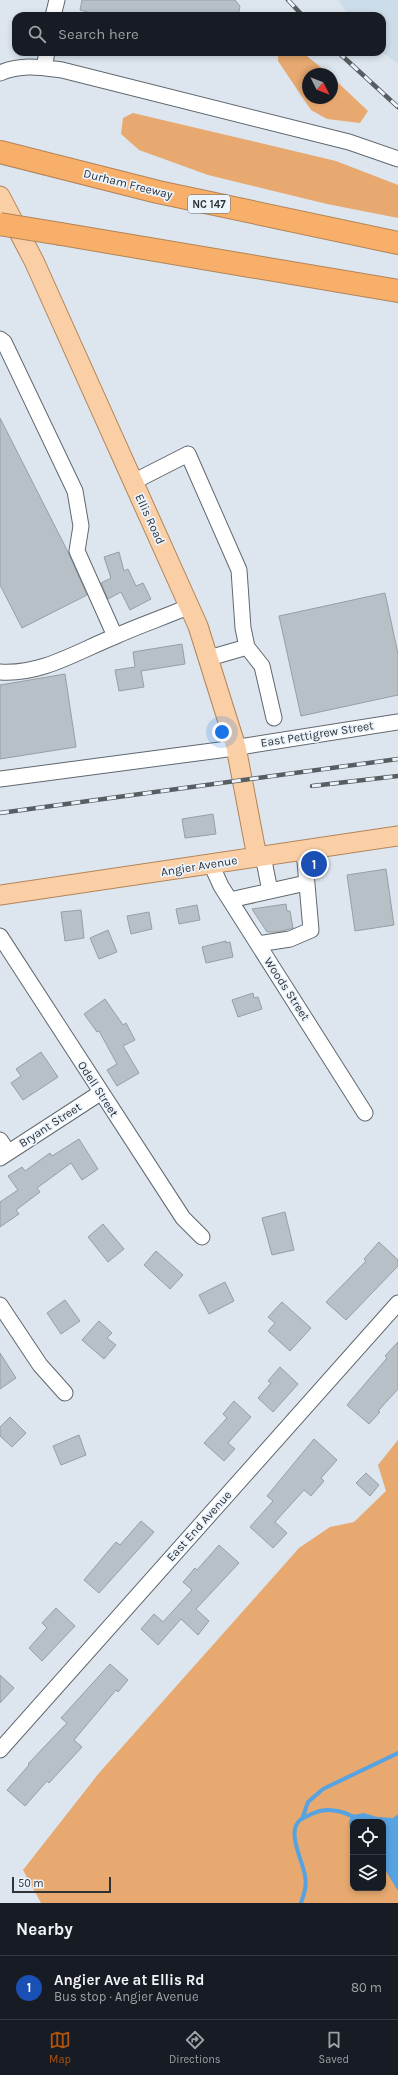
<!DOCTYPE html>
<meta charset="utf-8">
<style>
:root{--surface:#171b24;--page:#20242c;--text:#f1f3f6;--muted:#9ea1a6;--line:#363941;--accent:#b45309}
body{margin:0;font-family:Karla,sans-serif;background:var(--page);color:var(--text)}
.controls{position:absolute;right:12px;bottom:12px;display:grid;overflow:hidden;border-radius:8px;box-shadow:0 2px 6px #0003}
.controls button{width:36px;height:36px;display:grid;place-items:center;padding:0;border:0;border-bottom:1px solid var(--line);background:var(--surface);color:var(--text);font:20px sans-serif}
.compass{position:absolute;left:302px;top:68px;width:36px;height:36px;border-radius:50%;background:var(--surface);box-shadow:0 2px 6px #0003;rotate:132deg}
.scale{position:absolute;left:12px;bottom:10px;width:99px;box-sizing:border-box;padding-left:4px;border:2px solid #2f3336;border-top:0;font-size:11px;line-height:14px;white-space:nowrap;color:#2f3336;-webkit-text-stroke:3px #ebf4fc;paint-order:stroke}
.you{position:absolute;left:222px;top:732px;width:14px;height:14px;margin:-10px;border:3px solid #fff;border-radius:50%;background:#1a73e8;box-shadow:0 0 0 6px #1a73e833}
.badge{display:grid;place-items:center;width:26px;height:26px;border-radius:50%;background:var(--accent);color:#fff;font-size:13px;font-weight:700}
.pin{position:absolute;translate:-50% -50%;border:2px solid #fff;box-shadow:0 1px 4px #0006}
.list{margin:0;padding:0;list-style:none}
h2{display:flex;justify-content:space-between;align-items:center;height:52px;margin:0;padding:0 16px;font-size:17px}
h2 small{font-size:13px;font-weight:400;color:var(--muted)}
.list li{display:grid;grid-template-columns:26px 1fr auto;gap:12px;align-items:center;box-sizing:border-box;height:64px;padding:0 16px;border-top:1px solid var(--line)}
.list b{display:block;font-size:15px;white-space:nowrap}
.list p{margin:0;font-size:13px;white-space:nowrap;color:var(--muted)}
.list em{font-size:13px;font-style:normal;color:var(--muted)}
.icon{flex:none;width:22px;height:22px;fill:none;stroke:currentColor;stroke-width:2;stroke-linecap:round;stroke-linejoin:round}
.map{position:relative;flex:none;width:398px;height:1903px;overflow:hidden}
.search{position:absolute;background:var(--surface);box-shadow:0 2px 6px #0003;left:12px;right:12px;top:12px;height:44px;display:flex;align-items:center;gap:10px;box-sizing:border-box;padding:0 14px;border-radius:12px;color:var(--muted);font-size:15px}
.sheet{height:116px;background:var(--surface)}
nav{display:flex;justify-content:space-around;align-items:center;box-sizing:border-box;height:56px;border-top:1px solid var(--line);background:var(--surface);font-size:11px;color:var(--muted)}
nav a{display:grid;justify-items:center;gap:2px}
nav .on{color:var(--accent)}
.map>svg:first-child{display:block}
.built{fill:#ccdce8}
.green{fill:#e7a96f;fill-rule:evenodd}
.water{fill:#57a2e0}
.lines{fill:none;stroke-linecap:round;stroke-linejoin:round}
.stream{stroke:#57a2e0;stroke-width:4}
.building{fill:#b7bfc7;stroke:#969ea6}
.minor-casing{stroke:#60686f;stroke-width:17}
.major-casing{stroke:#b28458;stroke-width:21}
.highway-casing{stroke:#b28458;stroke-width:24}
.minor{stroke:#fff;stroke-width:15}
.major{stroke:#fbcfa6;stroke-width:19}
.highway{stroke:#f8af6a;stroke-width:22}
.rail-casing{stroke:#585d61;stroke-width:4.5}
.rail{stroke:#ebf4fc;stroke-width:3;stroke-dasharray:9;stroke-linecap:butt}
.highway-bridge-casing{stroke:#b28458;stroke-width:24;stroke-linecap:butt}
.highway-bridge{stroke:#f8af6a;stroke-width:22}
.labels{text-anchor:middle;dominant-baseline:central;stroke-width:3.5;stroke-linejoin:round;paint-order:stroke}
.shield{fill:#ebf4fc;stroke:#676d71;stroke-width:1}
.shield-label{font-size:11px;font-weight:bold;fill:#2f3336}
.street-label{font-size:12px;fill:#2f3336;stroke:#ebf4fc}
</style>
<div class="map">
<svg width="398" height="1903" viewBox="0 0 398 1903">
<rect width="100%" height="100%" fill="#dde6ee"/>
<!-- built -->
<path class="built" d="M338,0H398V64L382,52V16H349Z"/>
<!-- green -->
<path class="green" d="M278,52H302L329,74H308V98H332V77L368,111L360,123L327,119L311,110L278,61Z
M133,113L336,161L398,185V218L327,204L208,175L139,150L121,134L123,118Z
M398,1440V1903H41L23,1870L99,1773L299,1548L330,1527L354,1522L386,1491L378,1465ZM353,1822H383V1888H353Z"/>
<!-- water -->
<path class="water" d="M364,1813L377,1817L393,1818L398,1814V1891L383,1866V1822H353V1833C348,1827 348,1821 352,1815Z"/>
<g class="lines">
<!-- stream -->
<path class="stream" d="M302,1819L308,1802L323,1789L398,1753
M301,1903C304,1894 307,1886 305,1876C303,1861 286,1832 300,1820C304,1817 310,1815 314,1813C331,1805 349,1814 364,1822"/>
</g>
<!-- building -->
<path class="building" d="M82,0H235L240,6L238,16H102L80,10Z
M0,418L68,552L87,595L22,628L0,585Z
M119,552L124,571L128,569L136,586L143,583L151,599L130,610L121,592L108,599L101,583L111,578L104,557Z
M385,593L398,654V695L301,716L279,616Z
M182,644L185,664L141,671L144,687L119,691L115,670L135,667L133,652Z
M65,674L76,747L0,759V685Z
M213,814L216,834L185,838L182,819Z
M386,869L394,925L355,931L347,875Z
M286,904L287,911H290L293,928L278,932H267L252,909Z
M197,905L200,920L179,924L176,909Z
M81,910L84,938L65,941L61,912Z
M149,912L152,929L131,934L127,916Z
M108,930L117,952L99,959L90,938Z
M226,941V943L230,942L233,957L206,963L202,947Z
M253,993L254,998L258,997L262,1009L238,1017L232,1000Z
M105,999L123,1025L126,1023L135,1040L123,1046L139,1073L117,1086L107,1070L117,1064L99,1031L97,1032L84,1014Z
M41,1052L58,1077L23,1100L11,1083L21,1076L16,1069Z
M79,1139L98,1169L82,1180L71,1163L37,1188L40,1192L16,1210L19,1214L0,1227V1202L18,1190L8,1176L22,1167L25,1171L50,1153L52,1156Z
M285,1212L294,1250L272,1255L262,1218Z
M103,1224L124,1249L108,1262L88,1237Z
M379,1242L398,1260V1266L346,1320L326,1302L366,1261L364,1259Z
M156,1251L183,1275L170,1289L144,1265Z
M225,1282L234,1301L209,1314L199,1295Z
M65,1300L80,1321L61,1334L47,1313Z
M282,1302L311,1328L290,1351L268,1331L275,1323L268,1317Z
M99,1321L112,1333L107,1338L116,1345L104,1359L82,1340Z
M398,1342V1389L378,1411L380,1412L369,1424L347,1405L387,1358L385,1356Z
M0,1353L16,1378L0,1389Z
M280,1367L298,1384L273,1412L258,1398L271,1383L268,1381Z
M234,1401L251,1417L228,1443L235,1449L224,1461L204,1443L227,1418L223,1414Z
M10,1417L26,1433L12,1447L0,1436V1427Z
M79,1435L86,1455L61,1465L53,1446Z
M314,1439L337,1460L321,1478L324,1481L311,1496L304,1490L275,1522L287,1533L273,1548L250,1527L273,1501L267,1496Z
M366,1473L379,1485L370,1496L356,1483Z
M141,1521L154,1532L99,1593L84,1580L116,1542L120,1545Z
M219,1545L239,1563L196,1609L209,1621L198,1635L181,1619L158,1645L141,1629L154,1614L163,1622L192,1590L183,1582L195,1568L197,1570Z
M56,1608L75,1626L42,1661L29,1648L47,1628L42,1623Z
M110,1664L128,1680L118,1692L116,1690L74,1740L82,1747L49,1783L47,1781L25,1806L7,1790L29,1765L28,1764L67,1723L61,1718Z
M0,1675L14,1688L0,1703Z"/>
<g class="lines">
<!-- minor casing -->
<g class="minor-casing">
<path id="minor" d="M53,16L57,0
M44,68L47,52
M0,73C21,64 39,67 62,70L349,142L398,159
M0,339L4,342L75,491L81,526L77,551L115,636
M133,482L188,454L239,570L243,628L247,647L262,666L274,718
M209,658L247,647
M0,672C42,675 78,651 116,636C140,625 165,617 190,606
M0,779L220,750L398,722
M263,856L270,891
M211,864L221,886L365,1113
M230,900L306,883
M0,936L183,1218L202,1237
M258,944L290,939L311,930L304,850
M0,1140L8,1152
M0,1158L100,1093
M0,1305L40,1365L65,1393
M0,1750L398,1303"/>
</g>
<!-- major casing -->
<g class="major-casing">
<path id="major" d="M0,196L34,261L198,626L236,747L257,857
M0,895L398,836"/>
</g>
<!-- highway casing -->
<g class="highway-casing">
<path id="highway" d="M0,152L158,192L398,243
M61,234L398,291"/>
</g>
<!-- minor -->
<use href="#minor" class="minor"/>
<!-- major -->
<use href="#major" class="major"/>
<!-- highway -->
<use href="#highway" class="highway"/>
<!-- rail casing -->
<g class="rail-casing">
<path id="rail" d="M288,0L303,16
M338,52L398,107
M312,786L398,776
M0,813L398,759"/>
</g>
<!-- rail -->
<use href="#rail" class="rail"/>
<!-- highway-bridge casing -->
<g class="highway-bridge-casing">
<path id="highway-bridge" d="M0,224L61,234"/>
</g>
<!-- highway-bridge -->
<use href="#highway-bridge" class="highway-bridge"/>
</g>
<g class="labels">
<!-- shield labels -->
<rect class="shield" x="188" y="195" width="42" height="18" rx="3"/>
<g class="shield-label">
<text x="209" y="204">NC 147</text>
</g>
<!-- street labels -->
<g class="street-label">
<text transform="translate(128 184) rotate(14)">Durham Freeway</text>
<text transform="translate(150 519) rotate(65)">Ellis Road</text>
<text transform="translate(317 734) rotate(-9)">East Pettigrew Street</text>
<text transform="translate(199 866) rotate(-9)">Angier Avenue</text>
<text transform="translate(287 989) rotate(57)">Woods Street</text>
<text transform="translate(98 1089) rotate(57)">Odell Street</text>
<text transform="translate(50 1125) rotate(-33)">Bryant Street</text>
<text transform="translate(199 1526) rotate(-48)">East End Avenue</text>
</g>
</g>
</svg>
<div class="controls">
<button><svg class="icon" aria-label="locate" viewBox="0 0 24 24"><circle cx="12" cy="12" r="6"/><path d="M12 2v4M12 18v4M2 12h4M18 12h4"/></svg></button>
<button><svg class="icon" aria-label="layers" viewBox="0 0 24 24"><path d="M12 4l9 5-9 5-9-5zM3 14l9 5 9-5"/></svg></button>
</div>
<svg class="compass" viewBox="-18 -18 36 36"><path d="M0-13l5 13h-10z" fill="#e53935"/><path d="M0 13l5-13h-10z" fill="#9ea1a6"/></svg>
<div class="scale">50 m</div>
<div class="you"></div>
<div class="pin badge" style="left:314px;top:864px;background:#1a4fb4">1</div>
<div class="search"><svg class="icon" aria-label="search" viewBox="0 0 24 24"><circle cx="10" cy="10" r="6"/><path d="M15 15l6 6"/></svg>Search here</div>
</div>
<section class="sheet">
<h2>Nearby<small></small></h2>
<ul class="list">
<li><span class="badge" style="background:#1a4fb4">1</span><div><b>Angier Ave at Ellis Rd</b><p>Bus stop · Angier Avenue</p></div><em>80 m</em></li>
</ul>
</section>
<nav>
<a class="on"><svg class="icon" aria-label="map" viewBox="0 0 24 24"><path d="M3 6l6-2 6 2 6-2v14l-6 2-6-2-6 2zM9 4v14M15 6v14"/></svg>Map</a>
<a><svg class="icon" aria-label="directions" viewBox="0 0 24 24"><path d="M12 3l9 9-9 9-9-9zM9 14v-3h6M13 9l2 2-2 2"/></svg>Directions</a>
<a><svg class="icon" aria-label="saved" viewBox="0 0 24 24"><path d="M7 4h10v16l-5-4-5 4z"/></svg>Saved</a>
</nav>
